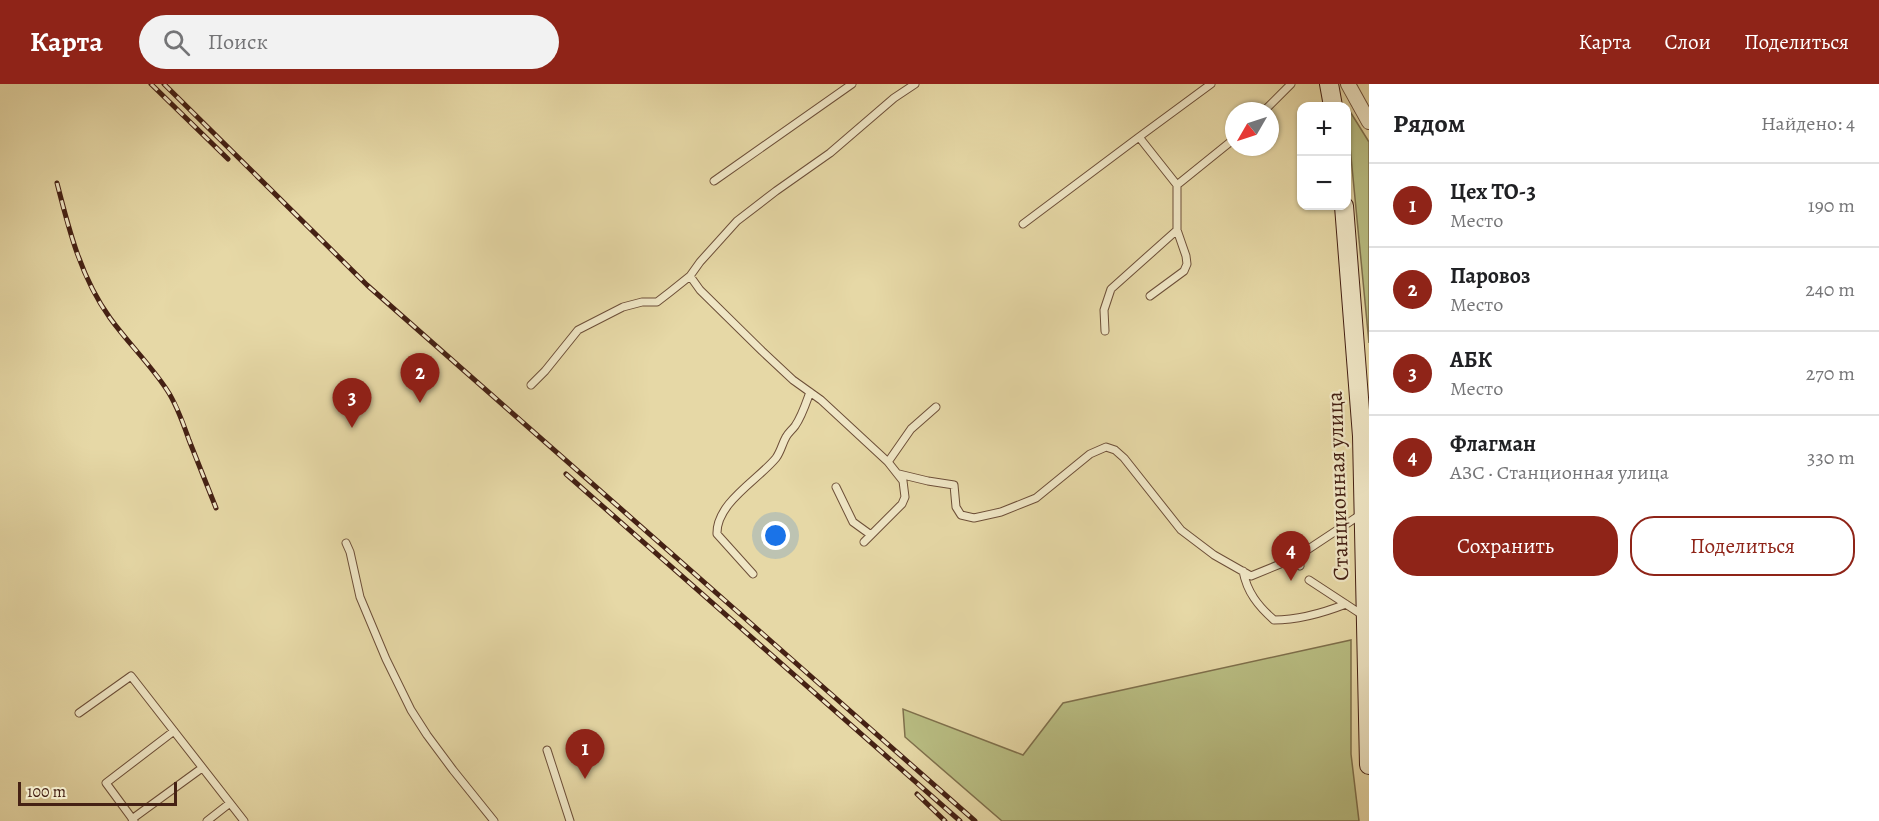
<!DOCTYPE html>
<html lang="ru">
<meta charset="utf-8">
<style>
:root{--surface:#fff;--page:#f2f2f2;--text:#202124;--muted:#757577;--line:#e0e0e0;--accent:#8f2418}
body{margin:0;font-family:Alegreya,serif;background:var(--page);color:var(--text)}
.controls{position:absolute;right:18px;top:18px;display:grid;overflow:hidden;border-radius:12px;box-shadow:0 2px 4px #0004}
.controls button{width:54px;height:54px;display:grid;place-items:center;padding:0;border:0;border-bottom:2px solid var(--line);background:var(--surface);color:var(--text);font:30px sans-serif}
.compass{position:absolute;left:1225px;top:18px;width:54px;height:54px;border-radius:50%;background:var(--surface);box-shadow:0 2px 4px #0004;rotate:231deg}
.scale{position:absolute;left:18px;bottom:15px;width:159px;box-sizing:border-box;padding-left:6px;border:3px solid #452114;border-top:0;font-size:16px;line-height:21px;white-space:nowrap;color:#452114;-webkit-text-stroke:4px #efe6c5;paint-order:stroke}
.you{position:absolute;left:776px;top:452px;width:21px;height:21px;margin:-15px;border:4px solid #fff;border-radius:50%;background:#1a73e8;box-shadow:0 0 0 9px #1a73e833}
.badge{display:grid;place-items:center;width:39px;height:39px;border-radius:50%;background:var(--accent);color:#fff;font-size:20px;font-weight:700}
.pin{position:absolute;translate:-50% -50px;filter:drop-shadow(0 2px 3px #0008)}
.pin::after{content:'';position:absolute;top:32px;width:21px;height:18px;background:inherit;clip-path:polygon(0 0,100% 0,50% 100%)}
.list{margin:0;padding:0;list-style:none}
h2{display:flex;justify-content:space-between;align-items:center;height:78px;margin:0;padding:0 24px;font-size:26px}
h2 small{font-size:20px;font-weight:400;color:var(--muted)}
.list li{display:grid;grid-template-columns:39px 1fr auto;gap:18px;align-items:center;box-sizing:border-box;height:84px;padding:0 24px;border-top:2px solid var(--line)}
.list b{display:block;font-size:22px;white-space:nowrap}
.list p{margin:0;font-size:20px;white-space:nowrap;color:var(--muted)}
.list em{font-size:20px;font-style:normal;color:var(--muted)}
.actions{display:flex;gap:12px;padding:18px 24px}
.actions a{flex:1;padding:14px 0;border:2px solid var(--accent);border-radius:24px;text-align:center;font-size:21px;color:var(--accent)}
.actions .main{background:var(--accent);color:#fff}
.icon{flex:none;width:33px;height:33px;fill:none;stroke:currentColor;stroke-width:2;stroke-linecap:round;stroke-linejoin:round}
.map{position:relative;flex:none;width:1369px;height:737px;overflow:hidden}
header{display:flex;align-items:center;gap:36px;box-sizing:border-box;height:84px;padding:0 30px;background:var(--accent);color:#fff}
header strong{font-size:28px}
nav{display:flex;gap:33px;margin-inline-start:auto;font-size:21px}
.search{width:420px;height:54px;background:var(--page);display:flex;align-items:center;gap:15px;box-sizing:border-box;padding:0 21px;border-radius:33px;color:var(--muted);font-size:22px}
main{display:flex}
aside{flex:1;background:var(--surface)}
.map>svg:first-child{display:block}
.green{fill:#b9be83;stroke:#7f704c;stroke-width:1.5}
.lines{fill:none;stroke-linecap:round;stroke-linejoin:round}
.lane-casing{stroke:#6d4f38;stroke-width:9}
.street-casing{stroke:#6d4f38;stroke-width:16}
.secondary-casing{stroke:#452114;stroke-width:20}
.lane{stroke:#efe6c5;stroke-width:7}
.street{stroke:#efe6c5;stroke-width:14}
.secondary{stroke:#efe6c5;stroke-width:18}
.rail-casing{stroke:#452114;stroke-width:5}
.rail{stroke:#efe6c5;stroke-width:3;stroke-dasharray:9;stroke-linecap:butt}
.labels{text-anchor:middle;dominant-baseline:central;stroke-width:4.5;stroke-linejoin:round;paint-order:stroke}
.street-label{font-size:22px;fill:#452114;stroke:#efe6c5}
</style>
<header>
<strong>Карта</strong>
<div class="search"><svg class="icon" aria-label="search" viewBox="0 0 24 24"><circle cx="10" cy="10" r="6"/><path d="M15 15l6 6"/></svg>Поиск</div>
<nav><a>Карта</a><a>Слои</a><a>Поделиться</a></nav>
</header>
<main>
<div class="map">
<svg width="1369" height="737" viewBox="0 0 1369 737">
<rect width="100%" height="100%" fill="#e6d8a6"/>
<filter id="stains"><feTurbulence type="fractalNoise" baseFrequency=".00333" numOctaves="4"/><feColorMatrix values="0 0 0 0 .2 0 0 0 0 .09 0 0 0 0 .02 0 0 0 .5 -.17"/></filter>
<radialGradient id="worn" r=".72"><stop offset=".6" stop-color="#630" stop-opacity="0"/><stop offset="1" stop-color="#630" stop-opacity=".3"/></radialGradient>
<!-- green -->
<path class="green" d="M1346,21L1369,58V259Z
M1351,556V670L1359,737H1002L905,653L903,625L1023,671L1063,619Z"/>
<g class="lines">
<!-- lane casing -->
<g class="lane-casing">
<path id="lane" d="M1264,27L1291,0
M1139,53L1211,0
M714,97L852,0
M1023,140L1139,53L1177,101
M690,192L700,206L762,267L793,296L821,316L888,378L903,397L905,413L902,420L864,458
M1150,212L1184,187L1187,180L1186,172L1177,146V101L1234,55
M1105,247L1104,226L1111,205L1177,146
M531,301L545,287L578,246L623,223L642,218H657L670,208L690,192L700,178L737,137L776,107L830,69L894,14L915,0
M888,378L911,345L936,323
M899,390L928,397L954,401L956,423L961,431L974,434L1001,428L1036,414L1090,370L1106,363L1115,366L1124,374L1181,446L1214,471L1251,492L1295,474
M836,403L853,438L871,451
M346,459L350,468L360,513L386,575L411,626L427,651L453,686L494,737
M1300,482L1295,474L1360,431
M1243,487C1247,508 1258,522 1274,536C1299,536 1323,529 1346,520
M753,490L717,450C716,419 758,396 776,374C781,367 782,360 786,353C788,349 792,346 795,342C802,332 806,319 810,308
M1309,496L1364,532
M79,629L131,592L244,737
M547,666L570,737
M132,735L202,684
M134,737L106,699L174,647
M207,737L230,719"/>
</g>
<!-- street casing -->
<g class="street-casing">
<path id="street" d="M1348,0L1369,38"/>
</g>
<!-- secondary casing -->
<g class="secondary-casing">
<path id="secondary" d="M1329,0L1333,22
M1344,122L1362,352L1369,681"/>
</g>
<!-- lane -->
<use href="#lane" class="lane"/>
<!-- street -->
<use href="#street" class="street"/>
<!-- secondary -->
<use href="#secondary" class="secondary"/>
<!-- rail casing -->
<g class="rail-casing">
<path id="rail" d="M151,0L228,75
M164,0L367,201L975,737
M57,99C69,146 81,194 110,234C128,259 150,280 167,306C177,321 183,339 189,356C198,379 207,401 216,424
M566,390L960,737
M917,710L945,737"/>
</g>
<!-- rail -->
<use href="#rail" class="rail"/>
</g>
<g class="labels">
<!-- street labels -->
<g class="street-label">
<text transform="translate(1338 402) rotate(-92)">Станционная улица</text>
</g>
</g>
<rect width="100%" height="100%" filter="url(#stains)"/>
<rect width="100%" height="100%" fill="url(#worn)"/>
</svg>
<div class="controls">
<button>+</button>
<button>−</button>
</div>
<svg class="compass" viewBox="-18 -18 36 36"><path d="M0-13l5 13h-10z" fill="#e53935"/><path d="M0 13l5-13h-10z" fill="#757577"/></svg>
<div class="scale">100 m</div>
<div class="you"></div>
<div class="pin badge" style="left:585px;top:695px">1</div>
<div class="pin badge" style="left:420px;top:319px">2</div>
<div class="pin badge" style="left:352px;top:344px">3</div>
<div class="pin badge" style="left:1291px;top:497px">4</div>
</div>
<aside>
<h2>Рядом<small>Найдено: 4</small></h2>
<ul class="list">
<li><span class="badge">1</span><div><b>Цех ТО-3</b><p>Место</p></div><em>190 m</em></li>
<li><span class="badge">2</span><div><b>Паровоз</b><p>Место</p></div><em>240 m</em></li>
<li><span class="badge">3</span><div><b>АБК</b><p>Место</p></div><em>270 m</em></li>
<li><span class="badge">4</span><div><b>Флагман</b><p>АЗС · Станционная улица</p></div><em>330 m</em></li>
</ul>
<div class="actions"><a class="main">Сохранить</a><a>Поделиться</a></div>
</aside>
</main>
